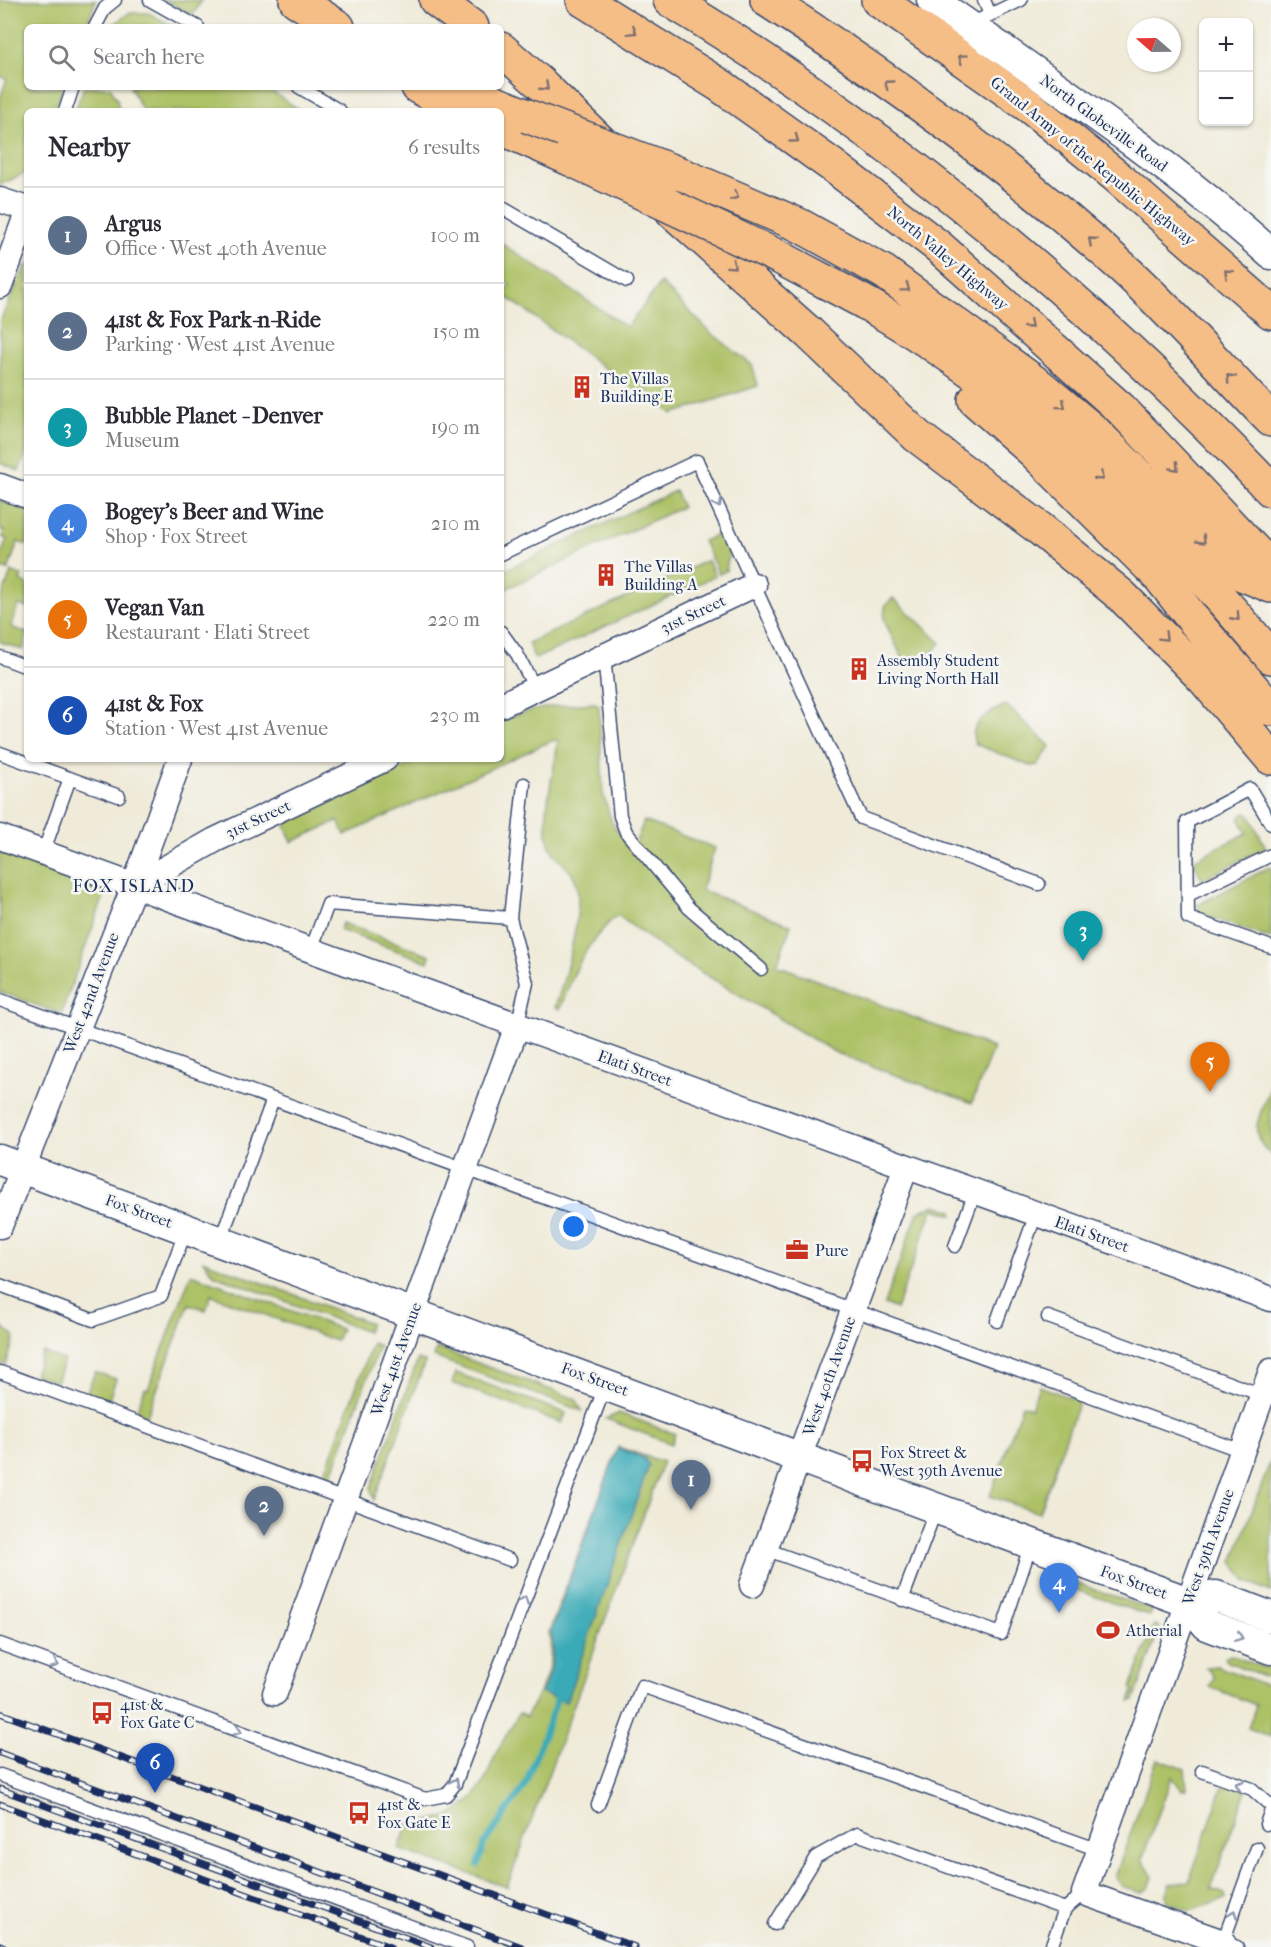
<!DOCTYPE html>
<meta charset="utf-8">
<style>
:root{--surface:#fff;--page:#f7f7f7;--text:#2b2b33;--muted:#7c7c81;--line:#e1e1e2;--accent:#2563eb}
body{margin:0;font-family:"IM FELL French Canon",serif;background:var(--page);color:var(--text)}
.controls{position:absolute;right:18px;top:18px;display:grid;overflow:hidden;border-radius:9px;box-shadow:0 2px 4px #0004}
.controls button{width:54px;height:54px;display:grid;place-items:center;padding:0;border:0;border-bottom:2px solid var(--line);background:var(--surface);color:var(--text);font:30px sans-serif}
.compass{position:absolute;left:1127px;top:18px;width:54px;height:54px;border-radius:50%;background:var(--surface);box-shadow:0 2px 4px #0004;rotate:290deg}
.you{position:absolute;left:574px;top:1227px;width:21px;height:21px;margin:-15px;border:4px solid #fff;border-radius:50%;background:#1a73e8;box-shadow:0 0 0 9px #1a73e833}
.badge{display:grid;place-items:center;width:39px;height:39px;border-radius:50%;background:var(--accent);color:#fff;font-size:20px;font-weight:700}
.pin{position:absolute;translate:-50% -50px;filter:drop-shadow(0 2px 3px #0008)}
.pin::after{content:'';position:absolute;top:32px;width:21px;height:18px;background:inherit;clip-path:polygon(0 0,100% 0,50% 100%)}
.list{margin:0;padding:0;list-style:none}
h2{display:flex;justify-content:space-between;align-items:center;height:78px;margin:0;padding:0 24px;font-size:26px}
h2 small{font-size:20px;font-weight:400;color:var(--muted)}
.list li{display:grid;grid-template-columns:39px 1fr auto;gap:18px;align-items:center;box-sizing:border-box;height:96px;padding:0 24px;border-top:2px solid var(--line)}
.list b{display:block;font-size:22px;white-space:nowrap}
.list p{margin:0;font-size:20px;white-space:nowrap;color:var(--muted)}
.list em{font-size:20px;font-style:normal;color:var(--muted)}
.icon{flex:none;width:33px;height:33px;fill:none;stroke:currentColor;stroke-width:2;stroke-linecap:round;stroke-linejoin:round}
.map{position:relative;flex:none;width:1271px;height:1947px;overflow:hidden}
.search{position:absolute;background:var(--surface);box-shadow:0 2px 4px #0004;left:24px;top:24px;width:480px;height:66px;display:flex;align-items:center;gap:15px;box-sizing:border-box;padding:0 21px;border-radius:9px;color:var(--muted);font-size:22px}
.panel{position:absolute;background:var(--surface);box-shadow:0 2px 4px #0004;left:24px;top:108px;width:480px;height:654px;border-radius:9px}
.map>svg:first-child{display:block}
.green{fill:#adc166;stroke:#647862;stroke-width:1.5}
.water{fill:#3aaab7;stroke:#2a6c8a;stroke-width:1.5}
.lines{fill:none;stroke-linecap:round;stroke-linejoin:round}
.stream{stroke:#3aaab7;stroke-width:6}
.service-casing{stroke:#3b4b70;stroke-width:15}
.minor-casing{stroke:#3b4b70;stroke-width:27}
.tertiary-casing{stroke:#3b4b70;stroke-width:33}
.motorway-casing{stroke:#3b4b70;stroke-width:36}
.service{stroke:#fff;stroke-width:12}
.minor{stroke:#fff;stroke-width:24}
.tertiary{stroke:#fff;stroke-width:30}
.motorway{stroke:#f6be87;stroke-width:33}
.rail-casing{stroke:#1b2f5e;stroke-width:7}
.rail{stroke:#f6f6f2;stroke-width:4.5;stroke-dasharray:14;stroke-linecap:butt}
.motorway-bridge-casing{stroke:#3b4b70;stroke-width:36;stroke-linecap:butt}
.motorway-bridge{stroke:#f6be87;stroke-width:33}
.oneway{stroke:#7e6f70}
.oneway2{stroke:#8d97ae}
.labels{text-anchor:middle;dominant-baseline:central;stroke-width:5;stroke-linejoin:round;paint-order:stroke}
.street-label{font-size:16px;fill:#1b2f5e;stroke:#f6f6f2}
.poi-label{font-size:16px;fill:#1b2f5e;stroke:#f6f6f2;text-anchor:start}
.neighbourhood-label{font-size:18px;letter-spacing:1.5px;fill:#1b2f5e;stroke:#f6f6f2}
</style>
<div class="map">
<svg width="1271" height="1947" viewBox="0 0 1271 1947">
<rect width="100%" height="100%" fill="#f6f6f2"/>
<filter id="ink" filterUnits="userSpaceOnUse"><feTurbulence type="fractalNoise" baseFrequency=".0167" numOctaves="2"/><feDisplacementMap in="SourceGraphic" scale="12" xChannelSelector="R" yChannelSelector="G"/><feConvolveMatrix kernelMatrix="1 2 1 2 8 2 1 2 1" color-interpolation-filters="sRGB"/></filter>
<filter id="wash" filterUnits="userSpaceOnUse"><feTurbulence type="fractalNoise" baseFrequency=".008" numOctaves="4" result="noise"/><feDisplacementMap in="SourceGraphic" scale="24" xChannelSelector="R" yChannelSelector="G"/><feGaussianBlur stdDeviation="1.35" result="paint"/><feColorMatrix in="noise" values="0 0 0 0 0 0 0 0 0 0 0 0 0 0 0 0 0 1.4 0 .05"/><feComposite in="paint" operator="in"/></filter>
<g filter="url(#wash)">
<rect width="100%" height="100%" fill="#f0ebd9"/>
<!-- green -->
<path class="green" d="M0,0H96L86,27H27V87H63L54,111H27V172L0,185V98L7,79L0,76Z
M164,0H202L193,15Z
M129,13H149L175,27H110Z
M84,87H110L117,99L119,111H75Z
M130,87H265L301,111H143Z
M501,243L627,327L661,283L710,332L752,365L758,386L672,414L645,389L639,393L503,294L510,285L501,278Z
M27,263V450L19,471L0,463V321Z
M675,491L682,507L501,591V575L505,570Z
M0,500L27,509V545L18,542L8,570L0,568V557L7,539L2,537L4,531L0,529Z
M720,533L729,552L726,571L719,574L703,541Z
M708,560L715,576L535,659L528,643Z
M11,572L22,576L20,581L27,584V608L18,605L11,627L27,633L23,650L0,642V603Z
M893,598L941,643L921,664L910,666L904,662L884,620L885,606Z
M595,703L599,705L603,794L613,825L632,851L644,821L715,848L701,890L791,925L777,965L993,1048L972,1103L836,1053L671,954L617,915C582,948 577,966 560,1009L555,1007C564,982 587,901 574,877C567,864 551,857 548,840C542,807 555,772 558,740L551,741L345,835L338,821L292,842L284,823L420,759H501V721C532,707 561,705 595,703Z
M1006,705L1050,746L1038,765L1030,766L975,744C967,723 990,712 1006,705Z
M1245,813L1249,814L1266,848L1202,880L1193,860L1247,833L1239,818Z
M0,849L107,888L61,1014L0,992Z
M1269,867L1271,868V939L1198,913V905Z
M342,923L430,955L428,962L340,930Z
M1271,1086V1155C1245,1133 1261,1113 1271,1086Z
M935,1205L953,1211V1215L933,1209L896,1309L884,1304L918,1212Z
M202,1260L370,1323L367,1332L215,1275Z
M191,1274L341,1329L336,1341L211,1295L206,1310L189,1304L147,1416L136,1412L145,1388L148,1389Z
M0,1325L15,1337L6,1365L0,1363Z
M372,1343L379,1346L332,1474L322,1481Z
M437,1348L576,1399L582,1411L434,1357Z
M42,1352L64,1360L56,1382L34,1375Z
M418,1359L425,1362L374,1500L371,1488Z
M95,1372L116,1379L108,1402L86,1394Z
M456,1373L566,1413L562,1423L452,1383Z
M1039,1386L1079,1401L1039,1513L990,1496L1022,1405L1031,1408Z
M619,1413L675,1434L671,1444L606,1419Z
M618,1447L663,1462L507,1887L399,1849L409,1821L416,1823L447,1817L470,1801L485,1781L496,1753L519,1713L526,1717C543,1686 555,1668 549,1632Z
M1271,1460V1592L1246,1581L1233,1562Z
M1051,1574L1152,1610L1150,1616L1054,1582Z
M1154,1625L1160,1627L1134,1700L1130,1701L1134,1690L1131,1688Z
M1230,1655L1271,1670V1679L1228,1662L1225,1658Z
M1217,1666L1271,1687V1737L1248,1728L1256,1705L1210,1687L1214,1677L1206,1667Z
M1157,1759L1185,1769L1187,1789L1182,1790L1172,1777L1142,1859L1153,1877L1149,1888L1140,1893L1121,1886L1115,1877Z
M1224,1783L1246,1790L1211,1889L1225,1894L1226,1899L1190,1911L1168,1903L1166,1894L1169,1885L1189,1881Z"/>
<!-- water -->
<path class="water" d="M618,1448L644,1458L649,1465L566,1702L541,1693C553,1674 555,1654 551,1632Z"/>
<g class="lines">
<!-- stream -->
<path class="stream" d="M478,1865L484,1844L525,1785L559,1694"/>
</g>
</g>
<g filter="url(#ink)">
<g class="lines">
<!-- service casing -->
<g class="service-casing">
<path id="service" d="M150,0L198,27
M984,0L990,15
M971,24L1021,0
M95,27L105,8L115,0
M299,87L340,111
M65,111L73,87
M501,207L627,281
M501,554L697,461L861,818L1039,884
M501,632L517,654L535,688
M604,656L620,816L626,832L689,908L761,969
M0,657L27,667
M0,753L119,796
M1271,824L1250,789L1187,822L1188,918L1271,947
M43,853L70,778
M1188,895L1271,855
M510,918L524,784
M311,950L328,904L510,918L527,983L517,1026
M0,1000L1242,1451
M220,1241L273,1099
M955,1246L975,1192
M0,1285L93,1320L161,1296L186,1230
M1048,1317L1262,1395
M997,1321L1036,1214
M0,1372L510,1560
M765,1549L1001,1634L1031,1544
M902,1600L936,1509
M0,1644L425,1799L446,1795L455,1784L606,1384
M1202,1771L1252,1789L1271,1806
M0,1775L467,1947
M598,1805L642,1686L1099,1850
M1266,1824L1271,1810
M775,1924L816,1857L857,1834L1065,1909
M1051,1947L1065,1909L1084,1893
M1237,1947L1223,1942L1257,1848"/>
</g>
<!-- minor casing -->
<g class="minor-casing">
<path id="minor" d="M0,200L27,209
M0,286L27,213
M0,486L27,496
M501,705L754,585
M0,837L1271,1299
M134,886L215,840L385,759
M0,1226L134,886L180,759
M752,1585L906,1167
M275,1693L517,1026
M1223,1942L1084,1893L1271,1371"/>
</g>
<!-- tertiary casing -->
<g class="tertiary-casing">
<path id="tertiary" d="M932,0C1047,81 1166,159 1271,254
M0,1160L1188,1602L1216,1596L1271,1617
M1188,1602L1207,1625L1271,1649"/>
</g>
<!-- motorway casing -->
<g class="motorway-casing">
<path id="motorway" d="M296,0L338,27
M436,0L472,27
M583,0L721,86L833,166L939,247L1121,409L1271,568
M670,0C892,134 1092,303 1271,490
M767,0C891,80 1013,169 1122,267C1175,315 1222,370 1271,420
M878,0L1029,106L1116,176L1271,312
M501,49L540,83L607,148
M418,87L465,111
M456,87L527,116
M501,128L568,158
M680,174L799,225L884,272L1040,386L1096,433L1232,570L1271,586
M672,211L809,333L917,436L1039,528L1122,596L1204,679L1271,758
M781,258C810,274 840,289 869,305C1023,394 1158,520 1271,657
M975,400L1035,453L1159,576L1196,623L1271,709"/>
</g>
<!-- service -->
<use href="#service" class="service"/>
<!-- minor -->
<use href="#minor" class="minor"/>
<!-- tertiary -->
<use href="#tertiary" class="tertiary"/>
<!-- motorway -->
<use href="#motorway" class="motorway"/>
<!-- rail casing -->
<g class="rail-casing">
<path id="rail" d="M0,1713L635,1947
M0,1753L522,1947
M0,1789L431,1947
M0,1804L390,1947
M0,1945L4,1947"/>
</g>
<!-- rail -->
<use href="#rail" class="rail"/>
<!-- motorway-bridge casing -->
<g class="motorway-bridge-casing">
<path id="motorway-bridge" d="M527,116L680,174
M568,158L781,258"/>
</g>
<!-- motorway-bridge -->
<use href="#motorway-bridge" class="motorway-bridge"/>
</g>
<!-- one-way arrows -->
<defs><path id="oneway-chevron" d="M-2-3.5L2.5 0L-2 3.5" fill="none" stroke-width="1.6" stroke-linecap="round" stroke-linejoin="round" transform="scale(1.5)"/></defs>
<g class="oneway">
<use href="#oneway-chevron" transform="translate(633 31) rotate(32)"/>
<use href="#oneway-chevron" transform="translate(962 58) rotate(-145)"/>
<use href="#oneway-chevron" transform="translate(888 84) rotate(-144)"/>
<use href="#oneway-chevron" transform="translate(545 87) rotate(43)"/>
<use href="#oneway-chevron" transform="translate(795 139) rotate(36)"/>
<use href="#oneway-chevron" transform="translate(735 196) rotate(22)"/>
<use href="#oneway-chevron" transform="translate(1092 241) rotate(-139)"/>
<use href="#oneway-chevron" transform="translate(732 265) rotate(42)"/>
<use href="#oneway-chevron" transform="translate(1228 273) rotate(-138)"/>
<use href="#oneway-chevron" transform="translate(906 288) rotate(37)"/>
<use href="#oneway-chevron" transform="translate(1029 325) rotate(41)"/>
<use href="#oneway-chevron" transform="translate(1230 378) rotate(-134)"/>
<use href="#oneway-chevron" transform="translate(1062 405) rotate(40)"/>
<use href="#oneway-chevron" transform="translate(1175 467) rotate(47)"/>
<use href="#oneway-chevron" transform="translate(1100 477) rotate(42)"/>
<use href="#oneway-chevron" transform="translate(1202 540) rotate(45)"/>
<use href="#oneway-chevron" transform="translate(1236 617) rotate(48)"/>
<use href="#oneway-chevron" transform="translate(1164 637) rotate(45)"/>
</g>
<g class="oneway2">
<use href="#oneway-chevron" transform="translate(718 504) rotate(65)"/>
<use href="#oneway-chevron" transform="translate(524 1600) rotate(-69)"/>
<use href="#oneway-chevron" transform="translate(1239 1637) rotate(21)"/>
<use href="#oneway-chevron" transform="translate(55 1664) rotate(20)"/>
<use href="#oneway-chevron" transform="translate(238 1731) rotate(20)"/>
<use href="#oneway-chevron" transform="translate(455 1782) rotate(-63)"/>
<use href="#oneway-chevron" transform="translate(1239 1785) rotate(-160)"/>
<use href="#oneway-chevron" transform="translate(1233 1914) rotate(-70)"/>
</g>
</g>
<!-- icons -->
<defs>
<g id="building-bare" transform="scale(1.8)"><path d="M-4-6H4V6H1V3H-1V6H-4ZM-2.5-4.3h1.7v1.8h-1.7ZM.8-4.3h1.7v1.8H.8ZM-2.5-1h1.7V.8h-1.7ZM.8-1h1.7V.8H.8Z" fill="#c8321e" stroke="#f6f6f2" stroke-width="2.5" paint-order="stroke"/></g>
<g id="office-bare" transform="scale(1.8)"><path d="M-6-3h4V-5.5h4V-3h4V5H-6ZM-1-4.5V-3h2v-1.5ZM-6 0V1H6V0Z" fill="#c8321e" stroke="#f6f6f2" stroke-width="2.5" paint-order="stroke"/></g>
<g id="bus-bare" transform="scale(1.8)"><path d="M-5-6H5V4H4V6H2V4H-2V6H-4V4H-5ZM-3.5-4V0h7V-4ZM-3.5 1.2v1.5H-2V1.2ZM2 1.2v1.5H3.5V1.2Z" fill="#c8321e" stroke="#f6f6f2" stroke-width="2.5" paint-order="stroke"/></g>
<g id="stadium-bare" transform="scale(1.8)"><path d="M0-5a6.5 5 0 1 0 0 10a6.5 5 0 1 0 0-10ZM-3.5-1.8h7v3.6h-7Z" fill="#c8321e" stroke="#f6f6f2" stroke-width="2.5" paint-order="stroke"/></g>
</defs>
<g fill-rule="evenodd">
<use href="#building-bare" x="582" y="387"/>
<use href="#building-bare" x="606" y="575"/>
<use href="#building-bare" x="859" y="669"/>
<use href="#office-bare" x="797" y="1250"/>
<use href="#bus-bare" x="862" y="1461"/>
<use href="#stadium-bare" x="1108" y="1630"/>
<use href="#bus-bare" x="102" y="1713"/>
<use href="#bus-bare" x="359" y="1813"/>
</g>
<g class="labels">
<!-- street labels -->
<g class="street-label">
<text transform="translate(1104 123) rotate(36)">North Globeville Road</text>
<text transform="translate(1093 161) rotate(39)">Grand Army of the Republic Highway</text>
<text transform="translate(948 258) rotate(40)">North Valley Highway</text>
<text transform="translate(693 614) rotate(-25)">31st Street</text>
<text transform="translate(258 819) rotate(-25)">31st Street</text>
<text transform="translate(91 993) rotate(-69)">West 42nd Avenue</text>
<text transform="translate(635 1068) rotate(20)">Elati Street</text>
<text transform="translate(139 1211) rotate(20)">Fox Street</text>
<text transform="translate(1092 1234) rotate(20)">Elati Street</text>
<text transform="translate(396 1359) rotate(-70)">West 41st Avenue</text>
<text transform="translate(829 1376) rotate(-70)">West 40th Avenue</text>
<text transform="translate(595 1379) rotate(20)">Fox Street</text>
<text transform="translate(1208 1547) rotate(-70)">West 39th Avenue</text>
<text transform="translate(1134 1582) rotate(20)">Fox Street</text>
</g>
<!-- poi labels -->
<g class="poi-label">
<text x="600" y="378">The Villas<tspan x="600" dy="18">Building E</tspan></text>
<text x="624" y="566">The Villas<tspan x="624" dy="18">Building A</tspan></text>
<text x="877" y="660">Assembly Student<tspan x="877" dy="18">Living North Hall</tspan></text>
<text x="815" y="1250">Pure</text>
<text x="880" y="1452">Fox Street &amp;<tspan x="880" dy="18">West 39th Avenue</tspan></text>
<text x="1126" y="1630">Atherial</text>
<text x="120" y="1704">41st &amp;<tspan x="120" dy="18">Fox Gate C</tspan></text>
<text x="377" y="1804">41st &amp;<tspan x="377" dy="18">Fox Gate E</tspan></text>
</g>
<!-- neighbourhood labels -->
<g class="neighbourhood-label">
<text x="134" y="886">FOX ISLAND</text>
</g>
</g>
</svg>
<div class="controls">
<button>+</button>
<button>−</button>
</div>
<svg class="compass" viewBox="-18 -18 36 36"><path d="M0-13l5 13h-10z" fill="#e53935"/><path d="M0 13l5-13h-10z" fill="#7c7c81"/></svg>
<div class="you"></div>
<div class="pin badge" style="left:691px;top:1510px;background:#5c6f8a">1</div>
<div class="pin badge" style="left:264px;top:1536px;background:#5c6f8a">2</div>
<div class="pin badge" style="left:1083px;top:961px;background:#0f9aa8">3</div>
<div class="pin badge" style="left:1059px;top:1613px;background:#3f7fe0">4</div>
<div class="pin badge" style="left:1210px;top:1092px;background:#e8710a">5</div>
<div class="pin badge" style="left:155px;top:1793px;background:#1a4fb4">6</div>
<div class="search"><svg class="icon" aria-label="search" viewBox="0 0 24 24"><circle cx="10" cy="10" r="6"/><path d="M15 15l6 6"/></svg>Search here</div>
<section class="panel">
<h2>Nearby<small>6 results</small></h2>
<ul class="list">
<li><span class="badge" style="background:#5c6f8a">1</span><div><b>Argus</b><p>Office · West 40th Avenue</p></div><em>100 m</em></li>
<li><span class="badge" style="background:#5c6f8a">2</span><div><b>41st &amp; Fox Park-n-Ride</b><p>Parking · West 41st Avenue</p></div><em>150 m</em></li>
<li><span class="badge" style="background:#0f9aa8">3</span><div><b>Bubble Planet - Denver</b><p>Museum</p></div><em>190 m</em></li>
<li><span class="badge" style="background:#3f7fe0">4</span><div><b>Bogey's Beer and Wine</b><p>Shop · Fox Street</p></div><em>210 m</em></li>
<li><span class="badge" style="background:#e8710a">5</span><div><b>Vegan Van</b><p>Restaurant · Elati Street</p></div><em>220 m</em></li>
<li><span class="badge" style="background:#1a4fb4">6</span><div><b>41st &amp; Fox</b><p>Station · West 41st Avenue</p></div><em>230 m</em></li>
</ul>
</section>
</div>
